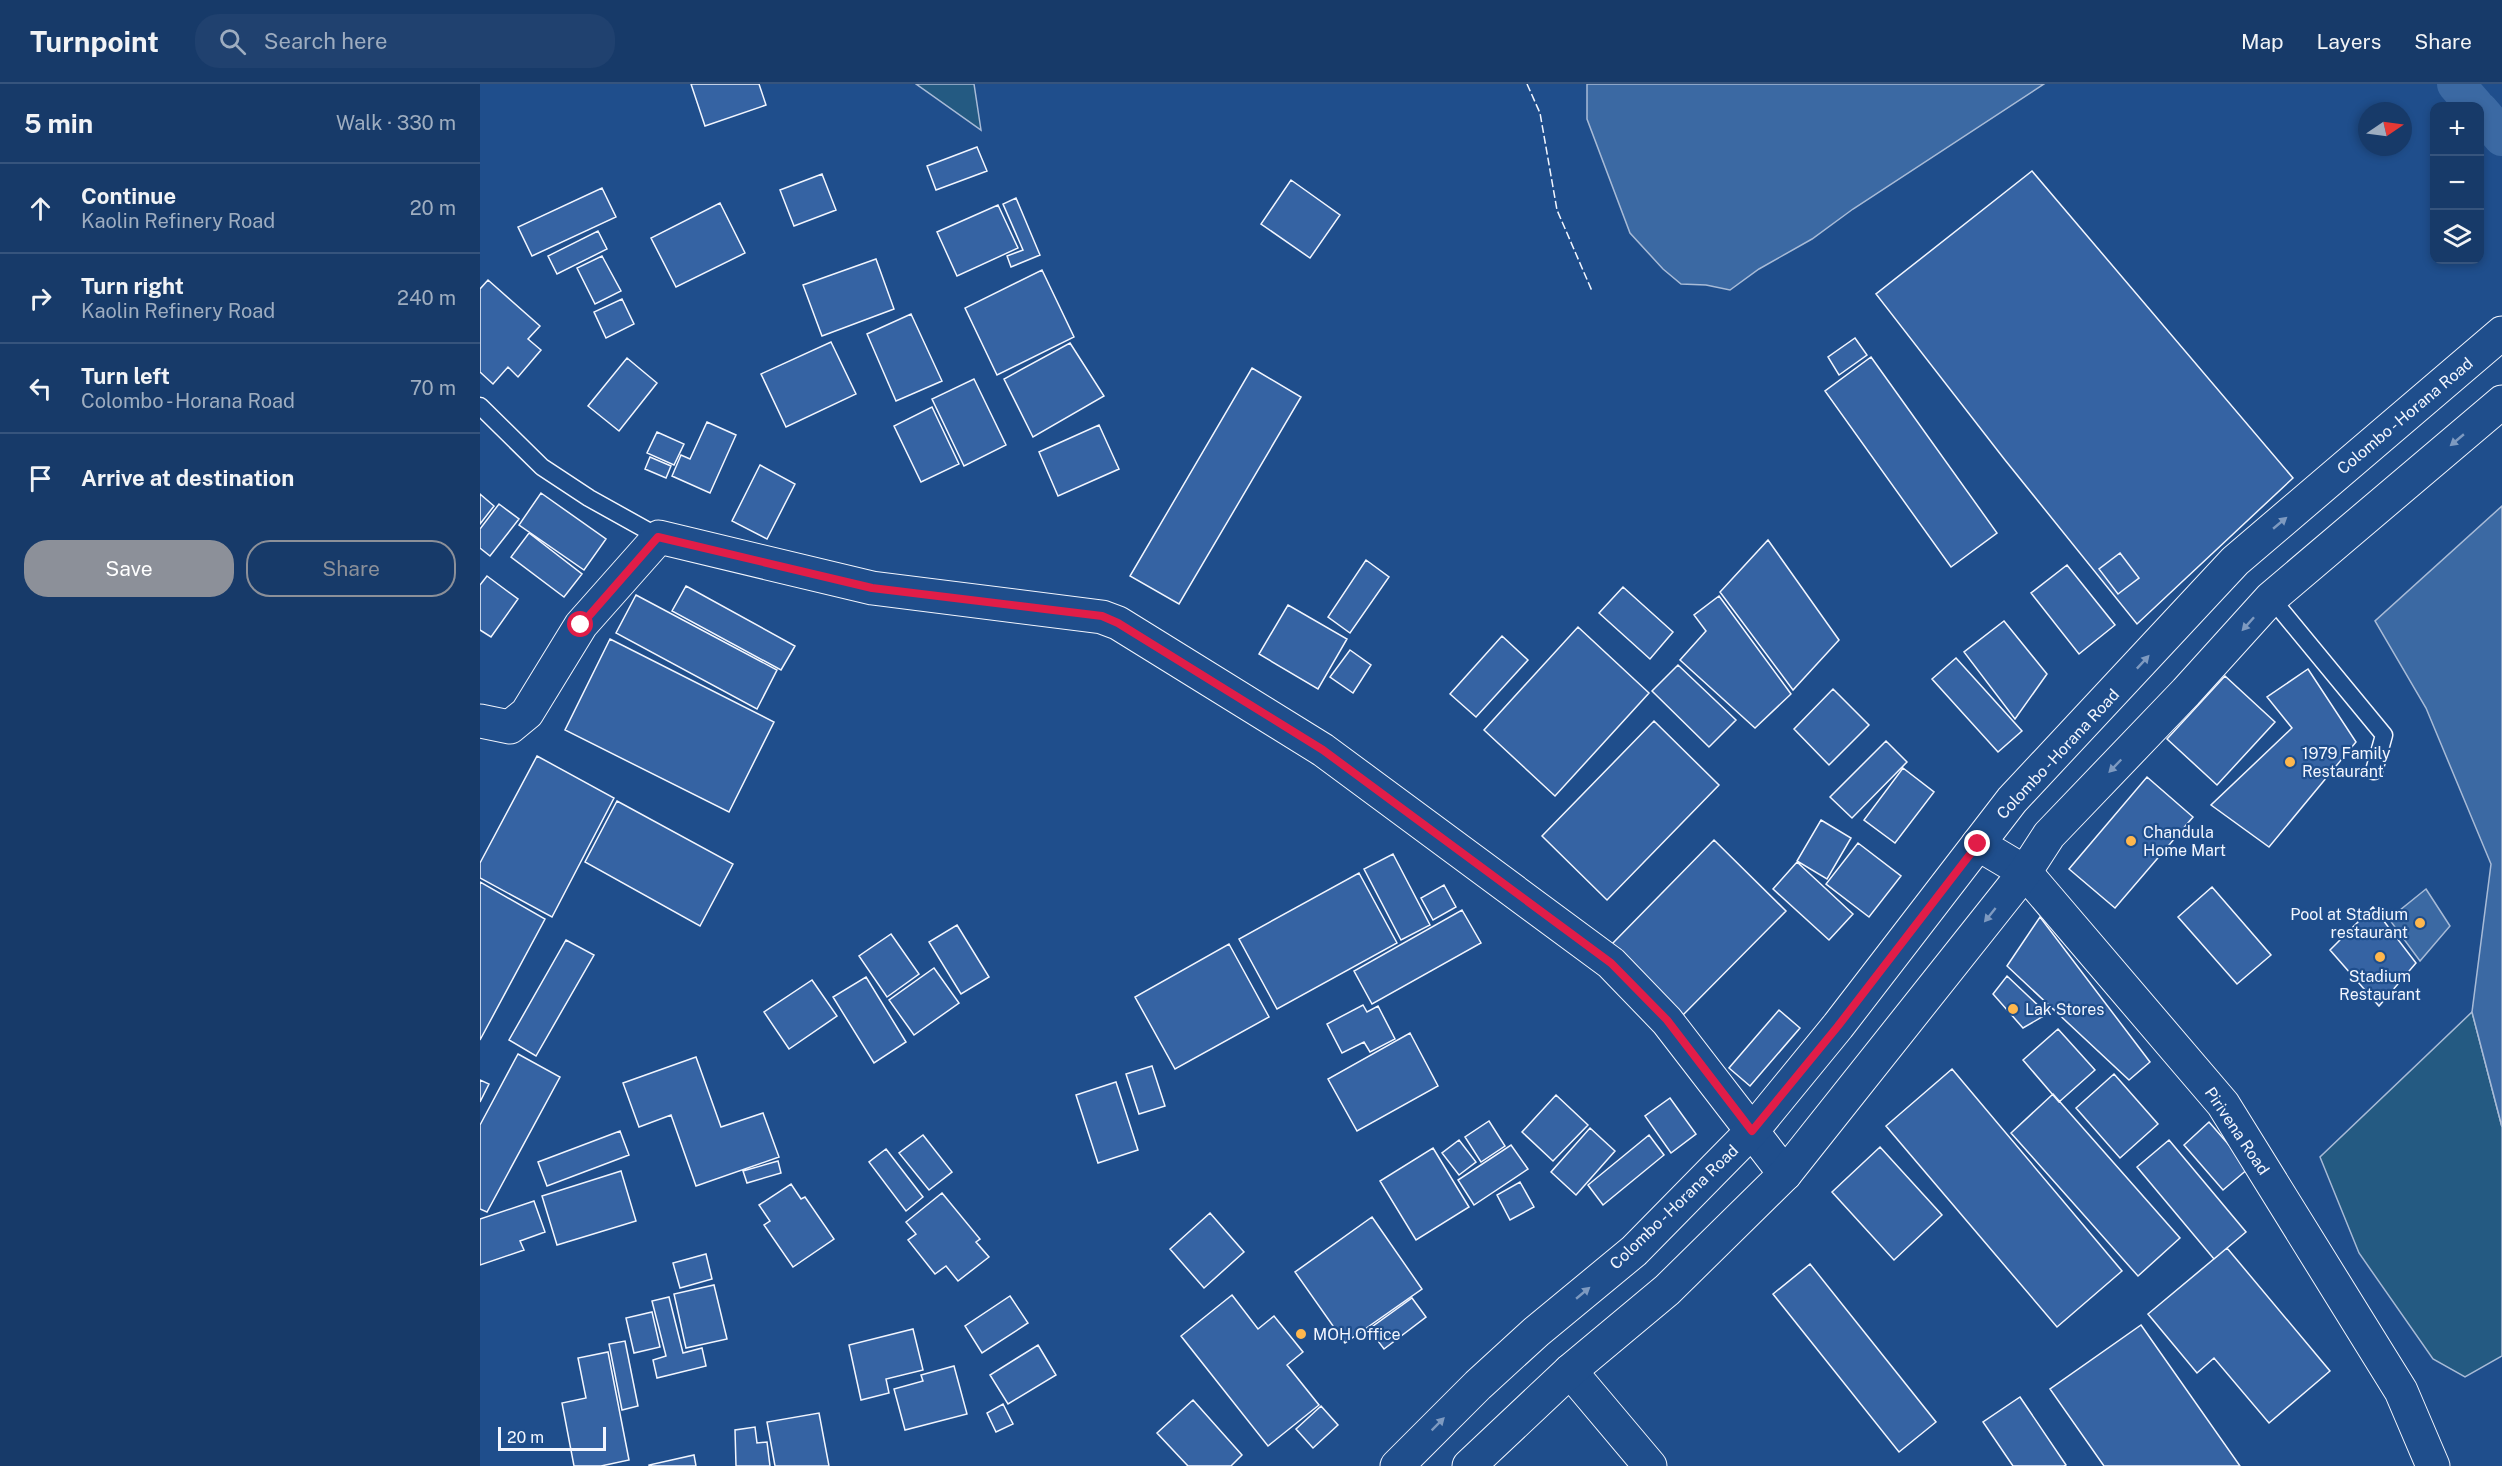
<!DOCTYPE html>
<meta charset="utf-8">
<style>
:root{--surface:#173a69;--page:#20416f;--text:#f1f3f6;--muted:#9eadc0;--line:#36547d;--accent:#8c9099}
body{margin:0;font-family:"Public Sans",sans-serif;background:var(--page);color:var(--text)}
.controls{position:absolute;right:18px;top:18px;display:grid;overflow:hidden;border-radius:12px;box-shadow:0 3px 9px #0003}
.controls button{width:54px;height:54px;display:grid;place-items:center;padding:0;border:0;border-bottom:2px solid var(--line);background:var(--surface);color:var(--text);font:30px sans-serif}
.compass{position:absolute;left:1878px;top:18px;width:54px;height:54px;border-radius:50%;background:var(--surface);box-shadow:0 3px 9px #0003;rotate:77deg}
.scale{position:absolute;left:18px;bottom:15px;width:108px;box-sizing:border-box;padding-left:6px;border:3px solid #f2f6ff;border-top:0;font-size:16px;line-height:21px;white-space:nowrap;color:#f2f6ff;-webkit-text-stroke:4px #1f4e8c;paint-order:stroke}
.stop{position:absolute;width:18px;height:18px;margin:-14px;border:4px solid #e11d48;border-radius:50%;background:#fff}
.stop.end{background:#e11d48;border-color:#fff;box-shadow:0 2px 6px #0008}
.list{margin:0;padding:0;list-style:none}
h2{display:flex;justify-content:space-between;align-items:center;height:78px;margin:0;padding:0 24px;font-size:26px}
h2 small{font-size:20px;font-weight:400;color:var(--muted)}
.list li{display:grid;grid-template-columns:39px 1fr auto;gap:18px;align-items:center;box-sizing:border-box;height:90px;padding:0 24px;border-top:2px solid var(--line)}
.list b{display:block;font-size:22px;white-space:nowrap}
.list p{margin:0;font-size:20px;white-space:nowrap;color:var(--muted)}
.list em{font-size:20px;font-style:normal;color:var(--muted)}
.actions{display:flex;gap:12px;padding:18px 24px}
.actions a{flex:1;padding:14px 0;border:2px solid var(--accent);border-radius:24px;text-align:center;font-size:21px;color:var(--accent)}
.actions .main{background:var(--accent);color:#fff}
.icon{flex:none;width:33px;height:33px;fill:none;stroke:currentColor;stroke-width:2;stroke-linecap:round;stroke-linejoin:round}
.map{position:relative;flex:none;width:2022px;height:1382px;overflow:hidden}
header{display:flex;align-items:center;gap:36px;box-sizing:border-box;height:84px;padding:0 30px;background:var(--surface);border-bottom:2px solid var(--line)}
header strong{font-size:28px}
nav{display:flex;gap:33px;margin-inline-start:auto;font-size:21px}
.search{width:420px;height:54px;background:var(--page);display:flex;align-items:center;gap:15px;box-sizing:border-box;padding:0 21px;border-radius:24px;color:var(--muted);font-size:22px}
main{display:flex}
aside{flex:1;background:var(--surface)}
.map>svg:first-child{display:block}
.green{fill:#245a82;stroke:#a8bbd7;stroke-width:1.5}
.water{fill:#3b69a3;stroke:#a8bbd7;stroke-width:1.5}
.lines{fill:none;stroke-linecap:round;stroke-linejoin:round}
.canal{stroke:#3b69a3;stroke-width:38}
.building{fill:#3563a3;stroke:#f2f6ff;stroke-width:1.5}
.lane-casing{stroke:#f2f6ff;stroke-width:19}
.street-casing{stroke:#f2f6ff;stroke-width:35}
.primary-casing{stroke:#f2f6ff;stroke-width:35}
.lane{stroke:#1f4e8c;stroke-width:16}
.street{stroke:#1f4e8c;stroke-width:33}
.primary{stroke:#1f4e8c;stroke-width:33}
.fence{stroke:#f2f6ff;stroke-width:1.5;stroke-dasharray:8 3;stroke-linecap:butt}
.oneway{fill:#7e9ac0}
.route{stroke:#e11d48;stroke-width:8}
.poi-dot{fill:#ffb74d;stroke:#1f4e8c;stroke-width:2}
.labels{text-anchor:middle;dominant-baseline:central;stroke-width:4.5;stroke-linejoin:round;paint-order:stroke}
.street-label{font-size:16px;fill:#f2f6ff;stroke:#1f4e8c}
.poi-label{font-size:16px;fill:#f2f6ff;stroke:#1f4e8c;text-anchor:start}
</style>
<header>
<strong>Turnpoint</strong>
<div class="search"><svg class="icon" aria-label="search" viewBox="0 0 24 24"><circle cx="10" cy="10" r="6"/><path d="M15 15l6 6"/></svg>Search here</div>
<nav><a>Map</a><a>Layers</a><a>Share</a></nav>
</header>
<main>
<aside>
<h2>5 min<small>Walk · 330 m</small></h2>
<ul class="list">
<li><svg class="icon" aria-label="ahead" viewBox="0 0 24 24"><path d="M12 20V5M6 11l6-6 6 6"/></svg><div><b>Continue</b><p>Kaolin Refinery Road</p></div><em>20 m</em></li>
<li><svg class="icon" aria-label="right" viewBox="0 0 24 24"><path d="M7 20v-9h11M14 6l5 5-5 5"/></svg><div><b>Turn right</b><p>Kaolin Refinery Road</p></div><em>240 m</em></li>
<li><svg class="icon" aria-label="left" viewBox="0 0 24 24"><path d="M17 20v-9H6M10 6l-5 5 5 5"/></svg><div><b>Turn left</b><p>Colombo - Horana Road</p></div><em>70 m</em></li>
<li><svg class="icon" aria-label="arrive" viewBox="0 0 24 24"><path d="M6 21V4h12l-3 4 3 4H6"/></svg><div><b>Arrive at destination</b></div></li>
</ul>
<div class="actions"><a class="main">Save</a><a>Share</a></div>
</aside>
<div class="map">
<svg width="2022" height="1382" viewBox="0 0 2022 1382">
<rect width="100%" height="100%" fill="#1f4e8c"/>
<!-- green -->
<path class="green" d="M436,0H494L501,46Z
M1992,928L2022,1043V1272L1985,1293L1953,1275L1879,1169L1840,1073Z"/>
<!-- water -->
<path class="water" d="M1107,0H1564L1373,125L1332,155L1279,185L1250,206L1226,201L1201,200L1183,185L1150,149L1107,35Z
M2022,422V1043L1992,928L2011,780L1946,624L1895,537Z
M1946,805L1970,842L1940,877L1909,835Z"/>
<g class="lines">
<!-- canal -->
<path class="canal" d="M1976,0L1995,22
M2000,27L2022,53"/>
</g>
<!-- building -->
<path class="building" d="M211,0H279L286,21L225,42Z
M497,63L507,87L456,106L447,82Z
M1552,87L1813,394L1657,540L1525,376L1396,210Z
M342,90L356,126L314,142L300,106Z
M811,96L860,131L830,174L781,140Z
M122,104L136,133L52,172L38,143Z
M536,114L560,171L531,183L527,172L543,166L523,120Z
M240,119L265,169L196,203L171,154Z
M518,121L538,164L477,192L457,148Z
M118,147L127,165L77,190L68,172Z
M122,172L141,207L115,220L97,184Z
M396,175L414,225L342,252L323,201Z
M562,186L594,253L517,291L485,224Z
M8,196L60,242L48,255L61,266L38,293L28,283L13,300L0,288V205Z
M142,215L154,240L126,254L114,228Z
M431,230L462,297L416,317L387,250Z
M1375,254L1387,271L1359,291L1348,273Z
M351,258L376,310L306,343L281,290Z
M590,259L624,312L553,353L524,295Z
M1391,273L1517,449L1471,483L1345,307Z
M147,274L177,299L139,347L108,322Z
M772,284L821,313L699,520L650,492Z
M494,295L526,361L484,382L452,315Z
M452,323L479,380L441,398L414,342Z
M227,338L256,351L230,409L192,392L201,371L210,375Z
M619,341L639,385L578,412L559,368Z
M177,348L204,360L194,381L167,369Z
M170,373L191,382L186,394L165,385Z
M280,381L315,400L287,455L252,437Z
M61,409L126,455L104,486L39,441Z
M0,410L14,422L0,440Z
M19,420L39,435L10,472L0,464V445Z
M49,449L102,490L84,513L31,473Z
M1288,456L1359,556L1313,606L1240,508Z
M1640,469L1659,494L1638,510L1619,485Z
M886,476L909,493L870,549L848,533Z
M1587,481L1635,541L1599,570L1551,509Z
M7,492L38,515L11,553L0,546V501Z
M206,502L315,562L301,586L192,527Z
M1143,503L1193,548L1170,575L1119,529Z
M156,511L297,586L277,625L136,549Z
M1239,512L1311,610L1275,644L1200,576L1226,547L1214,531Z
M808,521L867,555L838,605L779,570Z
M1524,537L1567,590L1535,635L1484,568Z
M1098,543L1169,609L1075,712L1004,646Z
M1022,552L1048,576L996,633L970,610Z
M130,555L294,638L249,728L85,646Z
M870,566L891,581L873,609L850,593Z
M1476,574L1542,647L1518,668L1452,595Z
M1198,581L1256,636L1229,663L1172,607Z
M1828,585L1876,658L1789,763L1731,721L1812,644L1787,613Z
M1745,592L1795,638L1737,701L1687,655Z
M1353,605L1389,641L1349,681L1314,645Z
M1174,637L1239,701L1127,816L1062,752Z
M1406,657L1427,678L1372,734L1350,713Z
M57,672L134,714L72,833L0,794V779Z
M1423,684L1454,708L1415,759L1384,736Z
M1667,693L1713,733L1635,824L1589,785Z
M137,717L253,780L220,842L105,778Z
M1341,736L1371,754L1347,795L1317,777Z
M1234,756L1306,827L1202,932L1131,861Z
M1378,759L1421,792L1389,833L1346,800Z
M913,770L950,841L921,856L884,785Z
M1317,778L1373,830L1349,856L1293,805Z
M879,789L917,859L797,925L759,855Z
M0,798L65,835L0,956Z
M964,801L976,823L953,836L941,814Z
M1732,803L1791,871L1757,900L1698,833Z
M1893,823L1936,879L1899,922L1850,866Z
M982,826L1001,859L892,920L874,887Z
M1560,833L1670,978L1649,996L1527,882Z
M477,841L509,893L481,910L449,858Z
M411,850L439,890L407,913L379,872Z
M86,856L114,871L56,972L29,956Z
M749,860L789,933L695,985L655,913Z
M454,884L479,919L434,951L409,916Z
M1527,892L1564,927L1567,930L1543,944L1513,910Z
M386,893L426,958L394,979L353,913Z
M332,896L357,932L309,965L284,928Z
M883,921L887,928L898,922L915,955L890,968L884,958L862,969L847,940Z
M1299,926L1320,944L1270,1002L1249,984Z
M1578,945L1615,986L1579,1018L1543,976Z
M930,949L958,1002L877,1047L848,995Z
M38,970L80,993L7,1128L0,1125V1041Z
M216,973L241,1043L283,1029L299,1073L216,1102L191,1031L159,1043L143,999Z
M672,982L685,1022L659,1030L646,990Z
M1472,985L1642,1187L1577,1243L1406,1042Z
M1634,990L1678,1040L1640,1074L1596,1024Z
M0,996L9,1000L0,1018Z
M636,998L658,1066L618,1079L596,1011Z
M1573,1010L1700,1154L1658,1192L1531,1049Z
M1076,1011L1108,1041L1073,1077L1042,1048Z
M1190,1014L1216,1050L1191,1069L1165,1032Z
M1009,1037L1025,1062L1001,1078L985,1053Z
M1729,1038L1769,1084L1743,1106L1704,1061Z
M1110,1044L1135,1067L1096,1111L1071,1088Z
M140,1047L149,1071L67,1102L58,1078Z
M443,1051L472,1088L449,1106L419,1069Z
M1169,1051L1184,1071L1123,1121L1108,1101Z
M979,1056L996,1078L979,1091L962,1069Z
M1689,1056L1766,1148L1734,1175L1657,1083Z
M1031,1061L1048,1085L994,1121L978,1096Z
M1400,1063L1462,1131L1414,1176L1352,1108Z
M953,1064L989,1123L936,1156L900,1097Z
M406,1065L443,1113L426,1127L389,1078Z
M298,1077L301,1089L267,1099L263,1087Z
M141,1087L156,1137L77,1161L62,1112Z
M1040,1098L1054,1123L1030,1136L1017,1111Z
M311,1100L321,1115L325,1113L354,1155L313,1183L284,1141L290,1137L279,1121Z
M462,1109L500,1155L496,1158L509,1173L478,1197L466,1182L455,1190L428,1156L436,1150L426,1138Z
M54,1117L65,1148L40,1157L44,1166L0,1181V1135Z
M730,1129L764,1168L724,1204L690,1165Z
M892,1133L942,1205L865,1259L815,1188Z
M1747,1164L1850,1287L1789,1339L1734,1274L1717,1289L1668,1230Z
M226,1170L232,1195L200,1204L193,1179Z
M1330,1180L1456,1338L1419,1368L1293,1210Z
M234,1201L247,1255L206,1264L194,1210Z
M752,1211L778,1245L794,1232L823,1268L807,1281L839,1321L788,1362L701,1252Z
M530,1212L548,1239L502,1269L485,1242Z
M189,1213L203,1269L222,1264L226,1282L177,1294L173,1276L186,1272L172,1217Z
M932,1214L946,1233L904,1265L889,1245Z
M172,1228L180,1263L154,1269L146,1234Z
M1661,1241L1760,1382H1624L1570,1305Z
M433,1245L443,1286L406,1295L409,1309L381,1316L369,1261Z
M145,1257L158,1322L142,1326L129,1260Z
M558,1261L576,1291L528,1320L510,1291Z
M128,1268L149,1376L121,1382H94L82,1319L106,1314L98,1274Z
M474,1282L487,1330L425,1346L414,1305L443,1297L441,1291Z
M1540,1313L1586,1381L1584,1382H1533L1503,1338Z
M713,1316L762,1371L751,1382H708L677,1349Z
M523,1320L533,1340L516,1348L507,1329Z
M841,1322L858,1341L833,1364L816,1345Z
M339,1329L349,1382H295L287,1338Z
M275,1343L277,1359L287,1358L290,1382H256L255,1346Z
M214,1371L216,1382H169V1381Z"/>
<g class="lines">
<!-- lane casing -->
<g class="lane-casing">
<path id="lane" d="M0,322L62,383L109,414L179,453
M1791,514L1904,651L1894,687"/>
</g>
<!-- street casing -->
<g class="street-casing">
<path id="street" d="M0,637L30,643L47,629L101,541L179,453L392,504L622,533L638,539L843,666L1131,879L1187,937L1305,1090
M1498,760L1545,788L1743,1020L1921,1307L1953,1382
M1090,1287L1170,1382"/>
</g>
<!-- primary casing -->
<g class="primary-casing">
<path id="primary" d="M917,1382L998,1301L1056,1248L1154,1167L1272,1047L1358,942L1532,716L1755,477L2022,249
M989,1382L1090,1287L1187,1206L1305,1090L1545,788L1569,751L1706,608L1791,514L2022,318"/>
</g>
<!-- lane -->
<use href="#lane" class="lane"/>
<!-- street -->
<use href="#street" class="street"/>
<!-- primary -->
<use href="#primary" class="primary"/>
<!-- fence -->
<path class="fence" d="M1047,0L1060,29L1077,126L1112,207"/>
</g>
<!-- one-way arrows -->
<defs><path id="oneway-solid" d="M-6-.8H1V-3.2L6.5 0L1 3.2V.8H-6Z" transform="scale(1.5)"/></defs>
<g class="oneway">
<use href="#oneway-solid" transform="translate(1977 356) rotate(140)"/>
<use href="#oneway-solid" transform="translate(1800 439) rotate(-40)"/>
<use href="#oneway-solid" transform="translate(1768 540) rotate(132)"/>
<use href="#oneway-solid" transform="translate(1663 578) rotate(-47)"/>
<use href="#oneway-solid" transform="translate(1635 682) rotate(134)"/>
<use href="#oneway-solid" transform="translate(1510 831) rotate(129)"/>
<use href="#oneway-solid" transform="translate(1103 1209) rotate(-40)"/>
<use href="#oneway-solid" transform="translate(958 1340) rotate(-45)"/>
</g>
<g class="lines">
<!-- route -->
<path class="route" d="M101,541L178,453L392,504L622,532L638,539L843,666L1131,879L1187,936L1272,1047L1358,942L1498,760"/>
</g>
<!-- markers -->
<g class="poi-dot">
<circle cx="1810" cy="678" r="6"/>
<circle cx="1651" cy="757" r="6"/>
<circle cx="1940" cy="839" r="6"/>
<circle cx="1900" cy="873" r="6"/>
<circle cx="1533" cy="925" r="6"/>
<circle cx="821" cy="1250" r="6"/>
</g>
<g class="labels">
<!-- street labels -->
<g class="street-label">
<text transform="translate(1925 332) rotate(-40)">Colombo - Horana Road</text>
<text transform="translate(1578 670) rotate(-47)">Colombo - Horana Road</text>
<text transform="translate(1757 1047) rotate(56)">Pirivena Road</text>
<text transform="translate(1194 1123) rotate(-44)">Colombo - Horana Road</text>
</g>
<!-- poi labels -->
<g class="poi-label">
<text x="1822" y="669">1979 Family<tspan x="1822" dy="18">Restaurant</tspan></text>
<text x="1663" y="748">Chandula<tspan x="1663" dy="18">Home Mart</tspan></text>
<text x="1928" y="830" text-anchor="end">Pool at Stadium<tspan x="1928" dy="18">restaurant</tspan></text>
<text x="1900" y="892" text-anchor="middle">Stadium<tspan x="1900" dy="18">Restaurant</tspan></text>
<text x="1545" y="925">Lak Stores</text>
<text x="833" y="1250">MOH Office</text>
</g>
</g>
</svg>
<div class="controls">
<button>+</button>
<button>−</button>
<button><svg class="icon" aria-label="layers" viewBox="0 0 24 24"><path d="M12 4l9 5-9 5-9-5zM3 14l9 5 9-5"/></svg></button>
</div>
<svg class="compass" viewBox="-18 -18 36 36"><path d="M0-13l5 13h-10z" fill="#e53935"/><path d="M0 13l5-13h-10z" fill="#9eadc0"/></svg>
<div class="scale">20 m</div>
<div class="stop" style="left:101px;top:541px"></div>
<div class="stop end" style="left:1498px;top:760px"></div>
</div>
</main>
